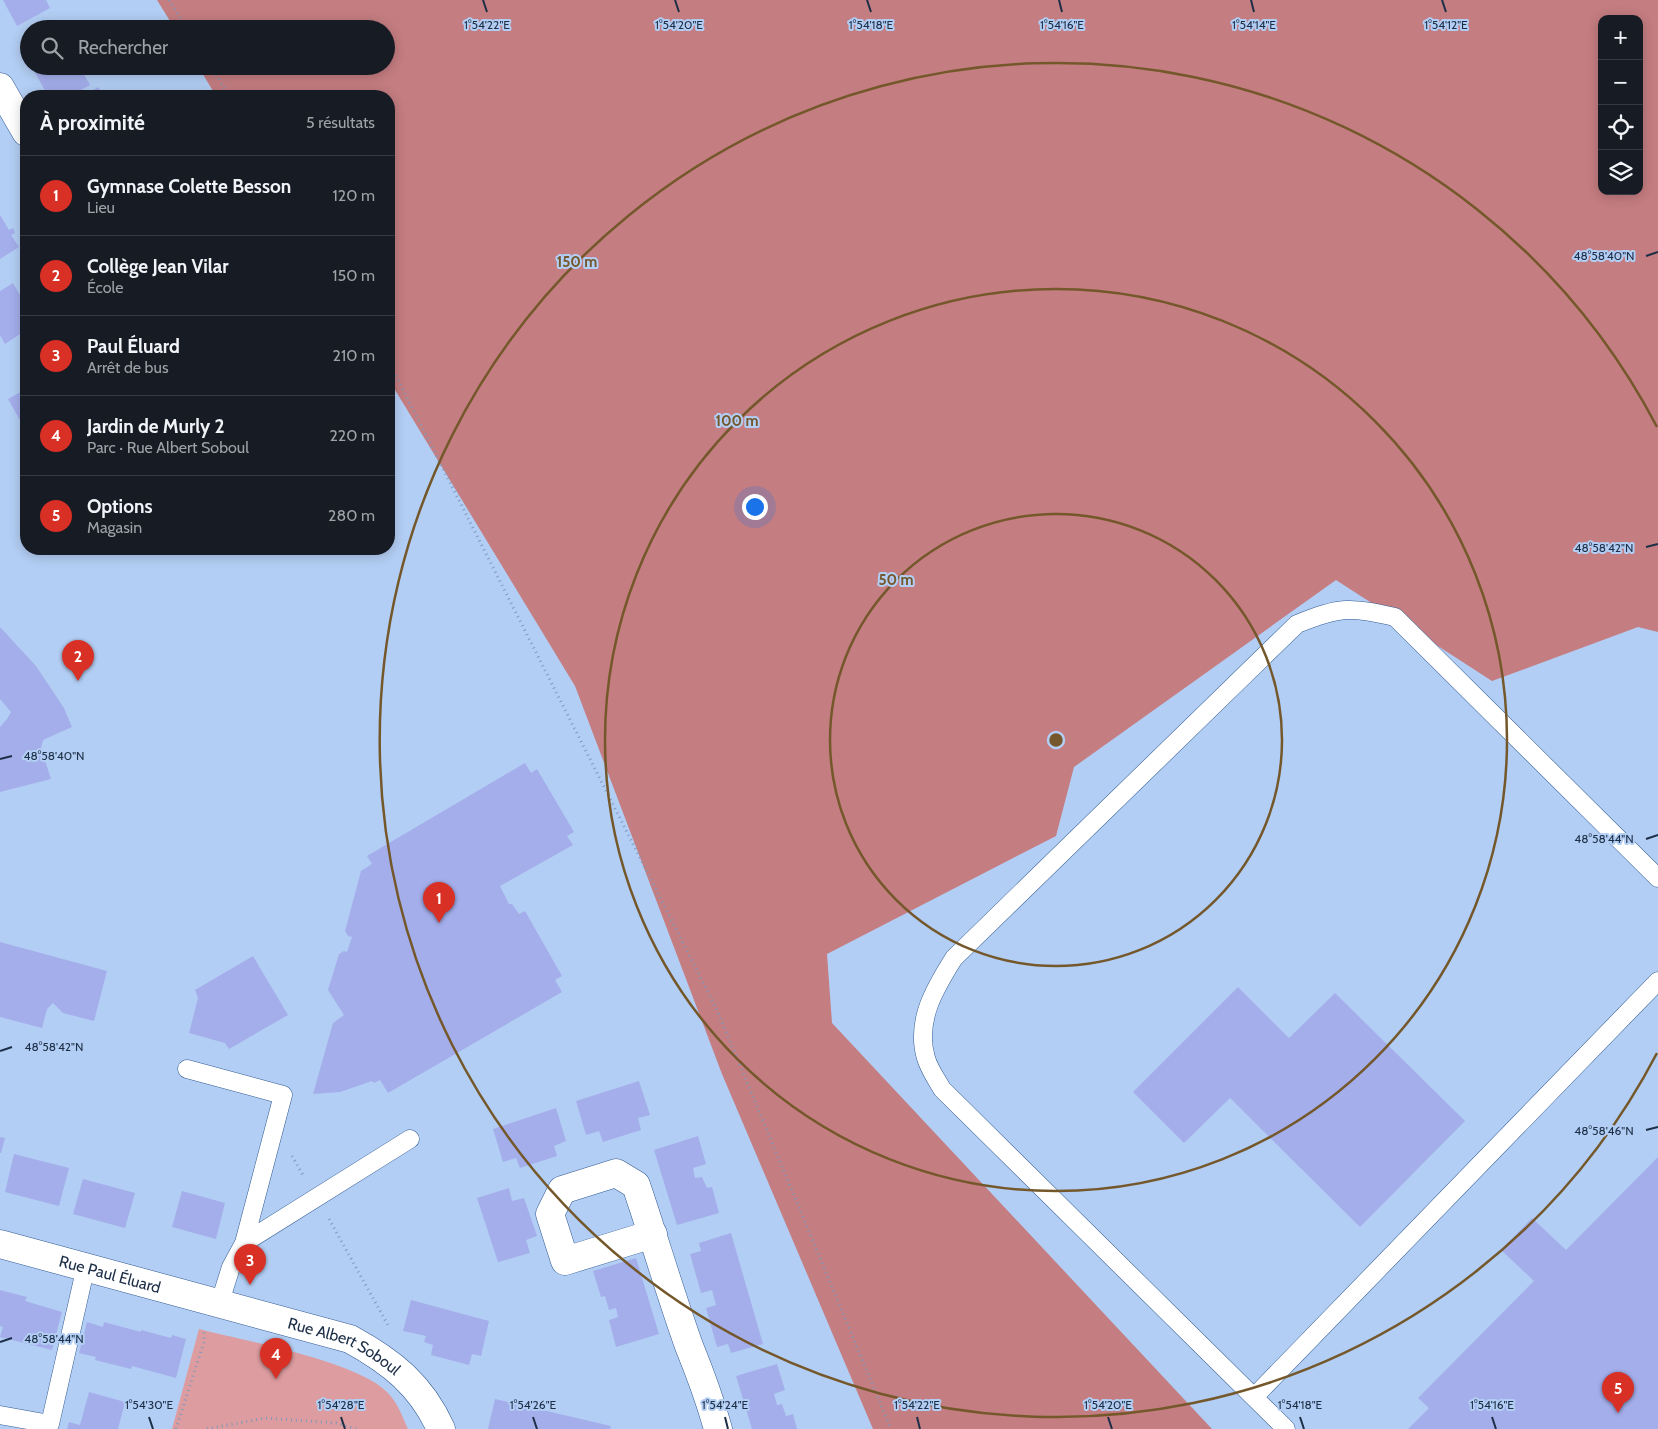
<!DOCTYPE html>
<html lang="fr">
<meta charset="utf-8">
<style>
:root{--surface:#171b24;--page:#20242c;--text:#f1f3f6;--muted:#9ea1a6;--line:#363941;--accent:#d93025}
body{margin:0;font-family:Cabin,sans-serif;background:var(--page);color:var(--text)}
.controls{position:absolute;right:15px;top:15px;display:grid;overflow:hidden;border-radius:10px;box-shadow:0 2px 12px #0003}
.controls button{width:45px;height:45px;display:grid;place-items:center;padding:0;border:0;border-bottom:1px solid var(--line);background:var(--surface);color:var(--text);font:25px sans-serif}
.you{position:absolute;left:754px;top:506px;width:18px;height:18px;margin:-12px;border:4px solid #fff;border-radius:50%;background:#1a73e8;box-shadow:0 0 0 8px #1a73e833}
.badge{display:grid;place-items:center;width:32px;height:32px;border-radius:50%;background:var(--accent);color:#fff;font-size:16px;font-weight:700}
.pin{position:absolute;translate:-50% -41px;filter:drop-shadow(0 1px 2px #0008)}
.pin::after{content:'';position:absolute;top:26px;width:18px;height:15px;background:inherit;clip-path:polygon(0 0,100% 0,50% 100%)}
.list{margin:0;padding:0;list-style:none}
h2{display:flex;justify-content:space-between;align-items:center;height:65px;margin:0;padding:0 20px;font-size:21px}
h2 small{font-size:16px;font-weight:400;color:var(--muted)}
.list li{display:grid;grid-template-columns:32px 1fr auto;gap:15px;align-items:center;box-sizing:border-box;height:80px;padding:0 20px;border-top:1px solid var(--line)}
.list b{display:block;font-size:19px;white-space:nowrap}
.list p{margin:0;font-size:16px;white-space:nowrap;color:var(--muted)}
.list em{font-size:16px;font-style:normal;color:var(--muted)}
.icon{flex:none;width:28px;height:28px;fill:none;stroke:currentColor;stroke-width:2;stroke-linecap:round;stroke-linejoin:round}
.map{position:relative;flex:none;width:1658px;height:1429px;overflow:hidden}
.search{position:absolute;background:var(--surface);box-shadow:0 2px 12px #0003;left:20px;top:20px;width:375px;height:55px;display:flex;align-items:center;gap:12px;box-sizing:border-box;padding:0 18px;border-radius:28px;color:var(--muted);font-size:19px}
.panel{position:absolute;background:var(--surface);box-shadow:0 2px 12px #0003;left:20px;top:90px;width:375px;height:465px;border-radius:20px}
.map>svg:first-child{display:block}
.green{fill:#dd9c9f}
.forest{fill:#c47d81;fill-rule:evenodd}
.building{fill:#a4aeeb}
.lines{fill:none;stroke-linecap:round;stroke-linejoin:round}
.lane-casing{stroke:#325b92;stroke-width:19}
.street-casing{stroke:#325b92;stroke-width:29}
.path{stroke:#8199ba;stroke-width:3;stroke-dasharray:1 4;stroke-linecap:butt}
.lane{stroke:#fff;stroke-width:18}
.street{stroke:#fff;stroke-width:28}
.ticks{fill:none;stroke:#1d2f47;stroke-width:2}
.ring{fill:none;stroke:#74582b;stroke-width:2.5}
.labels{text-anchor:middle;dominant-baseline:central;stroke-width:4;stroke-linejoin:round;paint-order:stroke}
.street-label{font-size:16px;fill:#1d2f47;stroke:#b3cef4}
.ticks-label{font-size:12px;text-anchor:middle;fill:#1d2f47;stroke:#b3cef4;stroke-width:4;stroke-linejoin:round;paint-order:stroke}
.centre{fill:#74582b;stroke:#b3cef4;stroke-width:2.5}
.ring-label{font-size:15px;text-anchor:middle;font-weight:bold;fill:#74582b;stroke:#b3cef4;stroke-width:4;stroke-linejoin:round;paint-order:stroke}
</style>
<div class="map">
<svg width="1658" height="1429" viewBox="0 0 1658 1429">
<rect width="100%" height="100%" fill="#b3cef4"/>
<!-- green -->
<path class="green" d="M199,1329C245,1341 356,1361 387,1392C398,1403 402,1416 408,1429H172Z"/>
<!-- forest -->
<path class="forest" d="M157,0H1658V632L1638,627L1492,681L1336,580L1074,767L1056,836L827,954L832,1023L1212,1429H873L722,1074L575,686L389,380V96H216L198,66H386V29H175ZM1602,19H1639V191H1602Z"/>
<!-- building -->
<path class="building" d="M3,0H46L50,8L17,26Z
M37,66H79L90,85L74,94L71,90L62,96H48L33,69Z
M98,87L104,96H83Z
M0,215L9,230L13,228L15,233L11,235L19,247L0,259Z
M13,283L26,305V330L5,344L0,335V291Z
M26,389V428L25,429L8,399Z
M0,627L36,666L64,708L72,727L43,740L41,748L51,779L0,792V727L7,719L11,712L0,699Z
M525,763L531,773L537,769L574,832L567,836L573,845L500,886L509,904H512L519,914L525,911L562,976L555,980L562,992L388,1093L380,1080L374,1083L372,1081L340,1092L313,1094L333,1023L344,1015L328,990L339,954L344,951L347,952L352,937L348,936L345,931L361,871L372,864L367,856Z
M0,942L107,971L94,1021L63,1013L53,1003L47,1009L42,1028L0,1017Z
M253,956L288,1015L229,1049L225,1043L189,1033L198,998L195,990Z
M1238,987L1289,1038L1335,993L1465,1121L1360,1227L1230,1098L1184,1143L1133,1092Z
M639,1081L650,1115L638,1118L641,1130L603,1142L599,1131L586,1135L576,1101Z
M556,1108L566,1141L554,1146L557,1156L520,1168L516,1158L503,1162L493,1129Z
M698,1136L706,1164L693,1168L695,1178L702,1177L707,1188L712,1187L719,1213L677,1225L654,1150Z
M0,1137L5,1138L1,1153H0Z
M14,1154L69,1168L59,1206L5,1192Z
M1658,1157V1429H1408L1429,1408L1418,1398L1534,1281L1501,1250L1532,1218L1566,1250Z
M83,1179L135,1193L125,1228L73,1214Z
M509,1188L512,1201L524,1198L537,1236L526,1240L530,1253L498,1262L477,1198Z
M182,1191L225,1203L216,1239L172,1227Z
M731,1233L763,1344L731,1353L728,1344L717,1347L706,1308L716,1305L712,1290L701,1293L690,1254L701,1251L699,1243Z
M636,1258L659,1334L616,1347L609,1320L618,1317L616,1308L609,1310L605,1296L601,1297L593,1271Z
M0,1290L27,1297L25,1301L62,1312L52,1350L0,1337L3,1327L0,1326Z
M411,1300L489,1321L481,1356L472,1354L469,1365L431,1355L433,1345L424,1342L426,1336L403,1331Z
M87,1322L103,1327L104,1322L141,1332V1330L171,1338L172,1335L186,1339L176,1378L132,1366L131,1369L95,1360L96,1357L79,1353Z
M777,1364L785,1390L774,1394L777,1405L782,1404L786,1416L793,1414L797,1429H752L736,1376Z
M89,1392L125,1402L118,1429H67L69,1422L80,1425Z
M495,1399L611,1426L610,1429H488Z"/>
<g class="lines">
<!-- lane casing -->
<g class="lane-casing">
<path id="lane" d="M187,1069L283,1095L244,1243
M220,1302L231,1267L244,1243L410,1139
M1254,1397L1658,981
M0,1415L50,1424L86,1266
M1286,1429L942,1089C937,1080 929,1069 926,1058C915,1021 935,988 954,958L1297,624C1342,606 1349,607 1395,617L1658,878"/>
</g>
<!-- street casing -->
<g class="street-casing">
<g id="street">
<path d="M0,87L26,132"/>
<path d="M653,1234L565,1261L550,1214L562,1190L616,1173L636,1185C654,1238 670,1293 689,1346C700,1373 710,1400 718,1429"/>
<path id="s1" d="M0,1244L350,1339C392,1362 421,1385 441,1429"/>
</g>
</g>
<!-- path -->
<path class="path" d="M169,0L187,29
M211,66L229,96
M389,362L717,1010L891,1429
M292,1156L304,1177
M329,1219L389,1327
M176,1429L204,1342V1329
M207,1429L265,1418L336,1423L356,1429"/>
<!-- lane -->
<use href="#lane" class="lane"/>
<!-- street -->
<use href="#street" class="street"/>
</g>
<!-- ticks -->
<path class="ticks" d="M483,0L487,12M675,0L679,12M867,0L871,12M1059,0L1062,12M1251,0L1254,12M1442,0L1446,12M1646,256L1658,252M1646,547L1658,544M0,759L12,756M1646,839L1658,835M0,1051L12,1047M1646,1130L1658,1127M0,1342L12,1338M149,1417L153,1429M341,1417L345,1429M533,1417L537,1429M725,1417L728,1429M917,1417L920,1429M1108,1417L1112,1429M1300,1417L1304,1429M1492,1417L1496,1429"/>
<!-- distance rings -->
<g class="ring">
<circle cx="1056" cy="740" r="226"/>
<circle cx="1056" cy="740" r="451"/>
<path d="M1657 1053A677 677 0 1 1 1657 427"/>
</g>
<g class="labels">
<!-- street labels -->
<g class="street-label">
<text stroke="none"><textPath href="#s1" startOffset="114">Rue Paul Éluard</textPath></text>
<text stroke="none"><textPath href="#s1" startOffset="360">Rue Albert Soboul</textPath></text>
</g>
</g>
<g class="ticks-label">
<text x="487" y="29">1°54'22"E</text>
<text x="679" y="29">1°54'20"E</text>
<text x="871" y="29">1°54'18"E</text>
<text x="1062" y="29">1°54'16"E</text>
<text x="1254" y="29">1°54'14"E</text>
<text x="1446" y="29">1°54'12"E</text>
<text x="1604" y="260">48°58'40"N</text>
<text x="1604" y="552">48°58'42"N</text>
<text x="54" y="760">48°58'40"N</text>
<text x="1604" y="843">48°58'44"N</text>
<text x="54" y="1051">48°58'42"N</text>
<text x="1604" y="1135">48°58'46"N</text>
<text x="54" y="1343">48°58'44"N</text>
<text x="149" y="1409">1°54'30"E</text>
<text x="341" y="1409">1°54'28"E</text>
<text x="533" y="1409">1°54'26"E</text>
<text x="725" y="1409">1°54'24"E</text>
<text x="917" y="1409">1°54'22"E</text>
<text x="1108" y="1409">1°54'20"E</text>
<text x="1300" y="1409">1°54'18"E</text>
<text x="1492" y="1409">1°54'16"E</text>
</g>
<circle cx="1056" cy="740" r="8" class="centre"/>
<g class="ring-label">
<text x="577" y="267">150 m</text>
<text x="737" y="426">100 m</text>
<text x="896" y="585">50 m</text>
</g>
</svg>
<div class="controls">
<button>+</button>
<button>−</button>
<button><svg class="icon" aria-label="locate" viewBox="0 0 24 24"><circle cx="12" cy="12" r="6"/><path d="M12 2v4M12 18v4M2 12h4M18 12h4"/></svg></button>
<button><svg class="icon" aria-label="layers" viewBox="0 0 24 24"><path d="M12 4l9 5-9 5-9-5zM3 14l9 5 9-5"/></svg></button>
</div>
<div class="you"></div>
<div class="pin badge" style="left:439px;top:923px">1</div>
<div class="pin badge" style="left:78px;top:681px">2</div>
<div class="pin badge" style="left:250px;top:1285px">3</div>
<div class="pin badge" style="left:276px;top:1379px">4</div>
<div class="pin badge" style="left:1618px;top:1413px">5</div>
<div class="search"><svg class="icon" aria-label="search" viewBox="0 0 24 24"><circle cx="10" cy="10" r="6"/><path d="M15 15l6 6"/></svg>Rechercher</div>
<section class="panel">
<h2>À proximité<small>5 résultats</small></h2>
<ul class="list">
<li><span class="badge">1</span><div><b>Gymnase Colette Besson</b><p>Lieu</p></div><em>120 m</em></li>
<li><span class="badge">2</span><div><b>Collège Jean Vilar</b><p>École</p></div><em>150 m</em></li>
<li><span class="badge">3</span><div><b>Paul Éluard</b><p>Arrêt de bus</p></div><em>210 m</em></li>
<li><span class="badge">4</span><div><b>Jardin de Murly 2</b><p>Parc · Rue Albert Soboul</p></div><em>220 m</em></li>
<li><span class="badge">5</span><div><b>Options</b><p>Magasin</p></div><em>280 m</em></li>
</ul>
</section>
</div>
